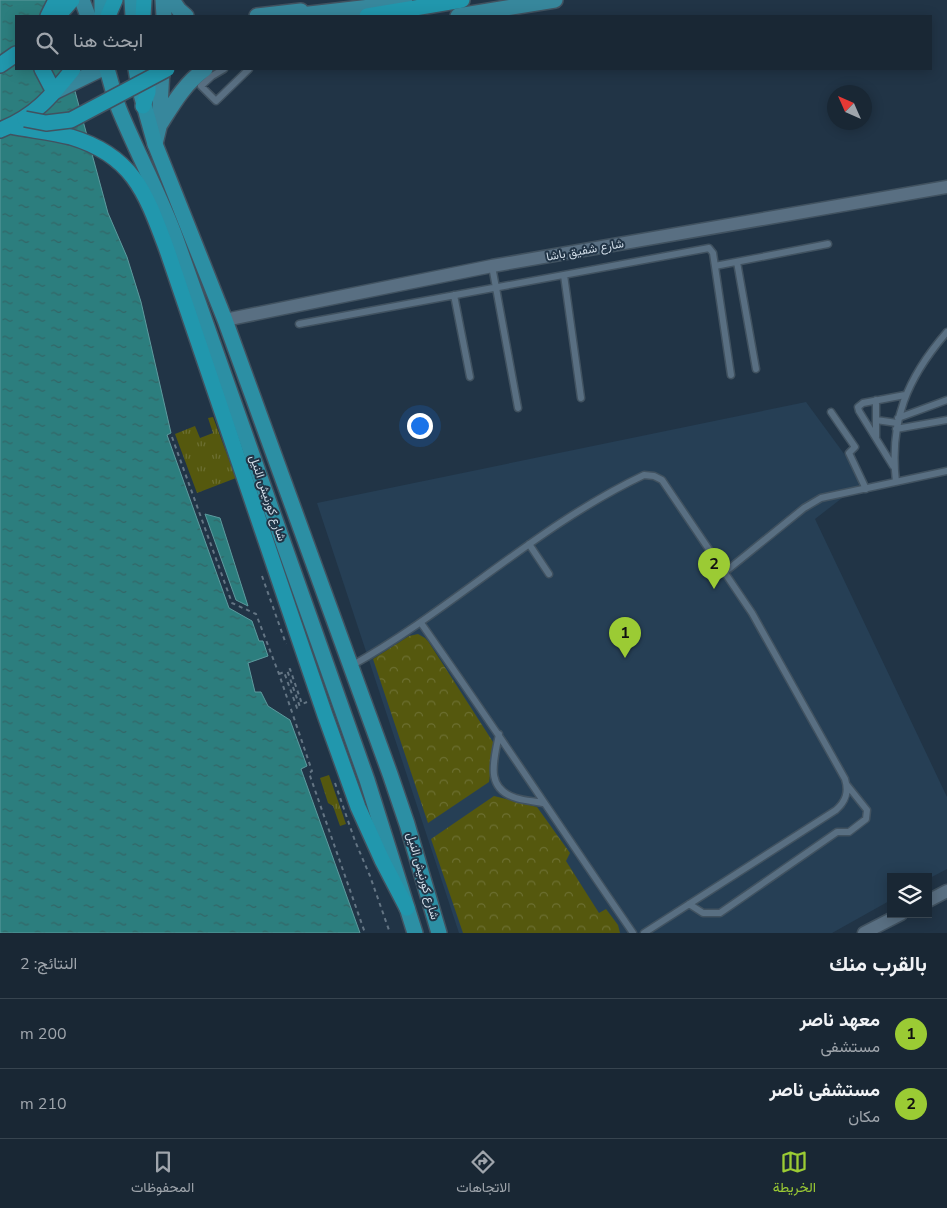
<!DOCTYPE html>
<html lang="ar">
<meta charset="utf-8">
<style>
:root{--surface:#192734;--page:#222f3c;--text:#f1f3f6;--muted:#9fa5ac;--line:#37444f;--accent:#9bcb34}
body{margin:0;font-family:"Nunito Sans",Vazirmatn,sans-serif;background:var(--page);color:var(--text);direction:rtl}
.controls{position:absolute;right:15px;bottom:15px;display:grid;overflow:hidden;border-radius:0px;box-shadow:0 2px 12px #0003}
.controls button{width:45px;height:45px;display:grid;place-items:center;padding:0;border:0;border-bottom:1px solid var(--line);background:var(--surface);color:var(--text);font:25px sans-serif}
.compass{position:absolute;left:827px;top:85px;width:45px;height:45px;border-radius:50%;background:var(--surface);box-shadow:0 2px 12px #0003;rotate:315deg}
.you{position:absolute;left:419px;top:425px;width:18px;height:18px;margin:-12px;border:4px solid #fff;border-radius:50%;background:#1a73e8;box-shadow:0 0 0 8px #1a73e833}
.badge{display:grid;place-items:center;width:32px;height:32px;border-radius:50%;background:var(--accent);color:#111;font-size:16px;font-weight:700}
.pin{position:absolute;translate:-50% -41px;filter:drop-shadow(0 1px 2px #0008)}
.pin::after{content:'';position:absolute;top:26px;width:18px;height:15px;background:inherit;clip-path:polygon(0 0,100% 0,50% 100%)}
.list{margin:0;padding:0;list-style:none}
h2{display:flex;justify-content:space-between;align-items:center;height:65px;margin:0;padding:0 20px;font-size:21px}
h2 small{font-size:16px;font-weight:400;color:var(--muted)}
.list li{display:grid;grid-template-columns:32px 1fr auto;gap:15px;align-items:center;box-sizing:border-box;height:70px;padding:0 20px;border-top:1px solid var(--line)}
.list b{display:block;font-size:19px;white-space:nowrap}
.list p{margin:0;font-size:16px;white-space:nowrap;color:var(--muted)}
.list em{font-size:16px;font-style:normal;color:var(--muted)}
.icon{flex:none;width:28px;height:28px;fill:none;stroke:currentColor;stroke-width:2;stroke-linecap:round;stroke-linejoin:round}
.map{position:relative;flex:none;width:947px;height:933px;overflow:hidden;direction:ltr}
.search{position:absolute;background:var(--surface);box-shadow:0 2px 12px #0003;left:15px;right:15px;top:15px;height:55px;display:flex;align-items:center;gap:12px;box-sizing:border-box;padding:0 18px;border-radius:0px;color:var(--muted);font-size:19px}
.sheet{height:205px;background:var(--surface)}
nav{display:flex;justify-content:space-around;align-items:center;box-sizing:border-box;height:70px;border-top:1px solid var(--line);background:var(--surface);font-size:14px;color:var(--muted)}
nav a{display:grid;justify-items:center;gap:2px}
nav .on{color:var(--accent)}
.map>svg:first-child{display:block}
.built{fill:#263f55}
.grass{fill:url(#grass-tufts)}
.forest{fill:url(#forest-crowns)}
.water{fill:url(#water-ripples);stroke:#5d9a9e}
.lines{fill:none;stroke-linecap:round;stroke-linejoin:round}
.service-casing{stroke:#415260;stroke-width:9}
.minor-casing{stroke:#415260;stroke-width:15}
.primary-casing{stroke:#415260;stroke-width:18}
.trunk-casing{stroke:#415260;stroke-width:18}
.motorway-casing{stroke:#415260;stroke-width:18}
.path{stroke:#647584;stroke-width:2;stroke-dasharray:4 4;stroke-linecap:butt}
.service{stroke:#596f82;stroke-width:6}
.minor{stroke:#596f82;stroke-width:12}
.primary{stroke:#37879c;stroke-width:15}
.trunk{stroke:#2c8fa4;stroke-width:15}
.motorway{stroke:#2197ad;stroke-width:15}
.motorway-bridge-casing{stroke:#415260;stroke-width:18;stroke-linecap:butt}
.motorway-bridge{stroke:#2197ad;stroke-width:15}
.labels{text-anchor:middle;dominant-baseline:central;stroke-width:4;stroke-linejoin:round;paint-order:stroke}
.street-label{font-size:12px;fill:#d0dce7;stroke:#213446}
</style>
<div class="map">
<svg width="947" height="933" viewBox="0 0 947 933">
<defs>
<pattern id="grass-tufts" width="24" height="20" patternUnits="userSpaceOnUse" patternTransform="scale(1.25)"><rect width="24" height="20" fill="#55580e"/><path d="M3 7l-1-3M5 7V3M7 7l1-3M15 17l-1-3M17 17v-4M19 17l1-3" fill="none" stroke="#6c6f31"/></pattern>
<pattern id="forest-crowns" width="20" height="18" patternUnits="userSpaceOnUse" patternTransform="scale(1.25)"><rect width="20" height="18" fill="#55580e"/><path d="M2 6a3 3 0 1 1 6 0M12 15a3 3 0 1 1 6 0" fill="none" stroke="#6c6f31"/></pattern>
<pattern id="water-ripples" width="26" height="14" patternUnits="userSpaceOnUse" patternTransform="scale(1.25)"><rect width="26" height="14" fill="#2c7e7e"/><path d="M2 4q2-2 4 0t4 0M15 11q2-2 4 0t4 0" fill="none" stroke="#336667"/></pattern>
</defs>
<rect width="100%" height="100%" fill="#213446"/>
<!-- built -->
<path class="built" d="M806,402L864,481L815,519L947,797V869L928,879V877H891V900L832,933H459L317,503Z"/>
<!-- grass -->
<path class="grass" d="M213,417L236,478L197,493L175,434L195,426L200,438L213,433L208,418Z
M329,775L346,824L340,826L333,806L328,803L320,778Z"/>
<!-- forest -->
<path class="forest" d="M418,634L425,638L428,641L493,742L494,746L489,782L428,823L373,659L409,636Z
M494,796L537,807L570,853L566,861L599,913L606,909L618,925L620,933H463L431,839Z"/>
<!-- water -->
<path class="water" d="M0,0H50L54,16H16V69H69L108,213L127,257L141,302L171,433L167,435L229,608L252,621L259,641H263L268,656L248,663L255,692H261L268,706L290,720L307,766L301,769L360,933H0Z
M205,514L220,518L248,606L236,600Z"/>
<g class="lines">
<!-- service casing -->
<g class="service-casing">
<path id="service" d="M224,69L212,76L201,86L216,101L249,69
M737,262L756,369
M492,266L518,408
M715,266L828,244
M564,275L581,398
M454,295L470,377
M299,324L709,248L713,253L731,375
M831,412L855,447L849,453L866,489
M898,418L947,400
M876,420L897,423
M896,429L947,420
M876,437V400
M893,466L859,411L858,407L863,403L905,395
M896,482C889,421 907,378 947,332
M529,544L549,574
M725,572L804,508L821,498L947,471
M421,623C493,725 562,830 633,933
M351,666C453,609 538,525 644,475L654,476L662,480L752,613L845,779C849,792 846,801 836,810L644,933
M499,734C495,758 483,788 516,798C525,801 534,801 543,803
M689,904L703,913H720L837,832H849L866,819L867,810L847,785"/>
</g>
<!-- minor casing -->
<g class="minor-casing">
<path id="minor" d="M225,320L492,266L947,187
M928,901L947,891
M864,933L901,914"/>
</g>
<!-- primary casing -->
<g class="primary-casing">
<path id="primary" d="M82,0L88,16
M163,0L164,16
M172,0L179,10L186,16
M257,16L301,11
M292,16L405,3
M458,16L555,0
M54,92L101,69
M159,126C173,104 184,84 205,69
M155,144L159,127L162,69"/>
</g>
<!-- trunk casing -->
<g class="trunk-casing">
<path id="trunk" d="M102,0V16
M132,0L133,16
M107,69C111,82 114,96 119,109C137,153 160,195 176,239L367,780L415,933
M136,69L139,87L155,144L225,320L390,774L407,824L439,933"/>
</g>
<!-- motorway casing -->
<g class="motorway-casing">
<path id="motorway" d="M48,16L56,0
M58,16L72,0
M108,16L115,0
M143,16L144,0
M367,16L462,0
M0,65L16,54
M42,69L54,92
M143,106L148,92V69
M10,126C30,130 51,132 71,137C134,156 146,194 167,250L325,715L358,807L382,860L407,908
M0,130C34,117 51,97 73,69"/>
</g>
<!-- path -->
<path class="path" d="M172,437L232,603L256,614L279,674L312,771L309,773L365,933
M262,576L286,644
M279,674L284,672L297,708L300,707L287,670L290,669L302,704L307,702
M335,783L355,841L370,876L390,933"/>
<!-- service -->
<use href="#service" class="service"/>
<!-- minor -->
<use href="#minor" class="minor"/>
<!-- primary -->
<use href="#primary" class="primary"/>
<!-- trunk -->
<use href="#trunk" class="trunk"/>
<!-- motorway -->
<use href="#motorway" class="motorway"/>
<!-- motorway-bridge casing -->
<g class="motorway-bridge-casing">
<path id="motorway-bridge" d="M25,119L46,123L71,120L167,69"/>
</g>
<!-- motorway-bridge -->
<use href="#motorway-bridge" class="motorway-bridge"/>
</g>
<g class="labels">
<!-- street labels -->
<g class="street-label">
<text transform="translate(585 250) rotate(-10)">شارع شفيق باشا</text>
<text transform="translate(268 498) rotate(71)">شارع كورنيش النيل</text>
<text transform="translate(423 876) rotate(74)">شارع كورنيش النيل</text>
</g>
</g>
</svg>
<div class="controls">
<button><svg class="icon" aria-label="layers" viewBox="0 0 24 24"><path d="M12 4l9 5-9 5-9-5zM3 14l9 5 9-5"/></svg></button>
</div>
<svg class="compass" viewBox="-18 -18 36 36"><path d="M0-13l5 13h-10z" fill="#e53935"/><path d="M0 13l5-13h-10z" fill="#9fa5ac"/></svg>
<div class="you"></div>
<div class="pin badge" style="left:625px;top:658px">1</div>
<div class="pin badge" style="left:714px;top:589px">2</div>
<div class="search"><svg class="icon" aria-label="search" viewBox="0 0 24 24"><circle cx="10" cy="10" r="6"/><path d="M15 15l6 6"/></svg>ابحث هنا</div>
</div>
<section class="sheet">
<h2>بالقرب منك<small>النتائج: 2</small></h2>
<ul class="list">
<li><span class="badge">1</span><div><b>معهد ناصر</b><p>مستشفى</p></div><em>200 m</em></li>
<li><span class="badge">2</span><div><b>مستشفى ناصر</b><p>مكان</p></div><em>210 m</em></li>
</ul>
</section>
<nav>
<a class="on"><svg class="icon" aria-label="map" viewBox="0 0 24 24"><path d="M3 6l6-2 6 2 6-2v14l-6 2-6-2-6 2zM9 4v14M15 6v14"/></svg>الخريطة</a>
<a><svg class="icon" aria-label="directions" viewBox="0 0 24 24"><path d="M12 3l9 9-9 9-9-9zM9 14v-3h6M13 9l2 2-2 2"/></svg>الاتجاهات</a>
<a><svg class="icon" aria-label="saved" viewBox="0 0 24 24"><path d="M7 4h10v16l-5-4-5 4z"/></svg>المحفوظات</a>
</nav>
